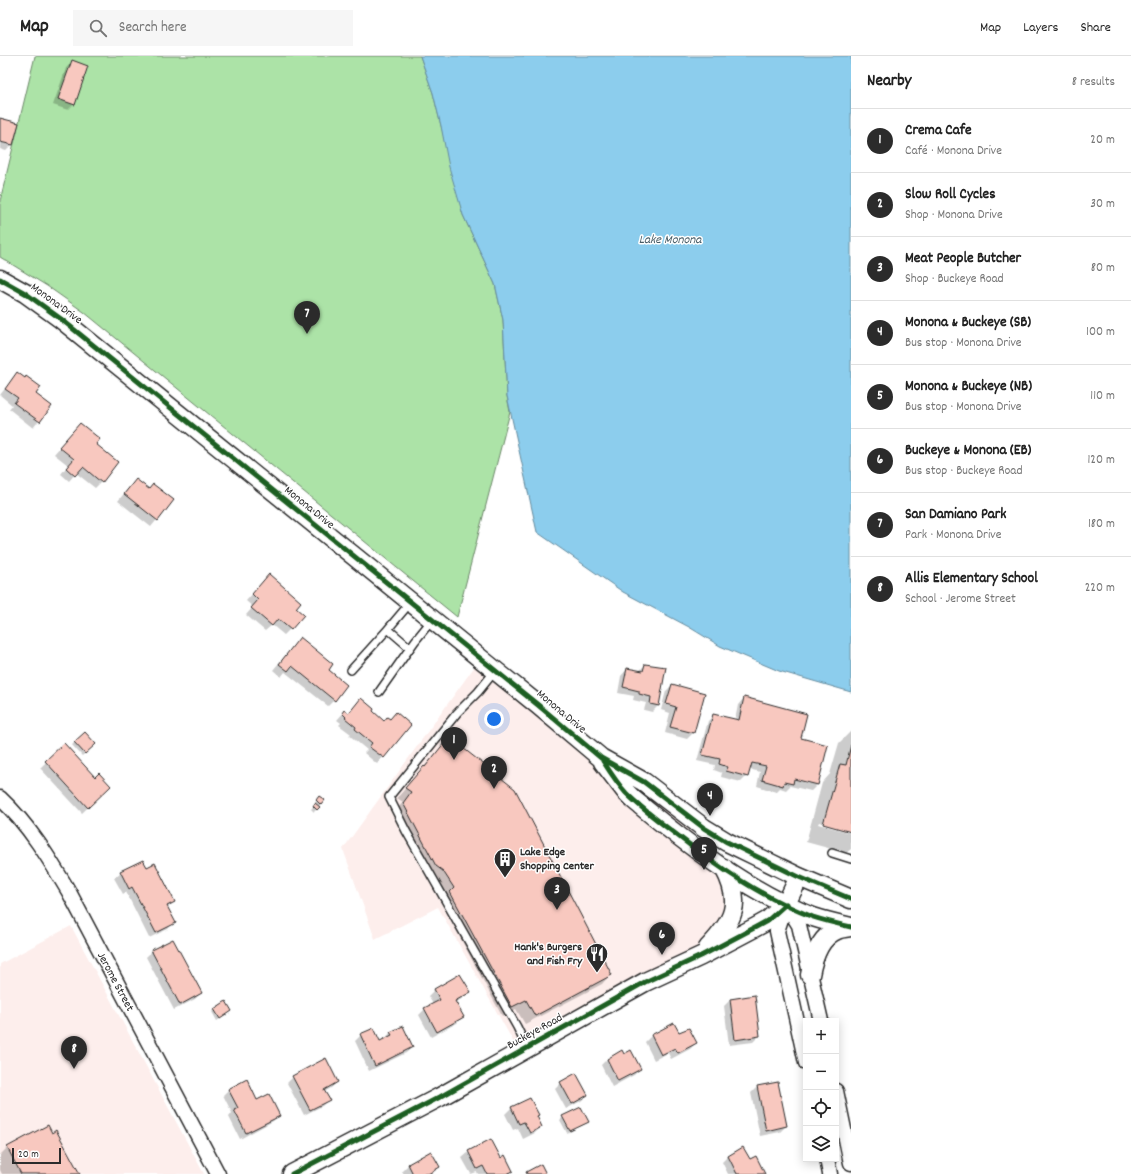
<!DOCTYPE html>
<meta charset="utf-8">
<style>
:root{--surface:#fff;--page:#f6f6f6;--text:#222;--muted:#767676;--line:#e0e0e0;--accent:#2b2b2b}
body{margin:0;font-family:Dekko,sans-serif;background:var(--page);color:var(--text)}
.controls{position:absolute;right:12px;bottom:12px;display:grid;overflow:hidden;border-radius:0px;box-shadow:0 2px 10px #0003}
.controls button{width:36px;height:36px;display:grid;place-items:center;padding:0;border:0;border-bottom:1px solid var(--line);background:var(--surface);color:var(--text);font:20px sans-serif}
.scale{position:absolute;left:12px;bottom:10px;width:49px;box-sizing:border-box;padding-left:4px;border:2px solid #2b2b2b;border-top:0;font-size:11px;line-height:14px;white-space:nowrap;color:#2b2b2b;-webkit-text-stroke:3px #fff;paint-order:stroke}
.you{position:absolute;left:494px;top:663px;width:14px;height:14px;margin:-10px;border:3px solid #fff;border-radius:50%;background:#1a73e8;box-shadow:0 0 0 6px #1a73e833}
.badge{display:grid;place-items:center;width:26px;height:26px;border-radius:50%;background:var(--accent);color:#fff;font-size:13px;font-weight:700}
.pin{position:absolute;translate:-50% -33px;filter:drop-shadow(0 1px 2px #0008)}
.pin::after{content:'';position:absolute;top:21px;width:14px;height:12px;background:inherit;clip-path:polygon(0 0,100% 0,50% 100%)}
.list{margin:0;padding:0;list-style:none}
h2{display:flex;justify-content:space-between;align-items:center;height:52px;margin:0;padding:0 16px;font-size:17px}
h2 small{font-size:13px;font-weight:400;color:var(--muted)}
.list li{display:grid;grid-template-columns:26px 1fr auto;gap:12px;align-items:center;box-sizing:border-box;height:64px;padding:0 16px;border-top:1px solid var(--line)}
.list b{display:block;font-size:15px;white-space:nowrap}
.list p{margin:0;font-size:13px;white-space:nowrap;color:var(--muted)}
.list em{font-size:13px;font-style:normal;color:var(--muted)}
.icon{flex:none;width:22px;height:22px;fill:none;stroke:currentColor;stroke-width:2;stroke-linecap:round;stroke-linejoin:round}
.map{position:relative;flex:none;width:851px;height:1118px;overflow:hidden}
header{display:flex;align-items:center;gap:24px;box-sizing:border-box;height:56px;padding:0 20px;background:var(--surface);border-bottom:1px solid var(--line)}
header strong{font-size:19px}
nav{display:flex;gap:22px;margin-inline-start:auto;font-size:14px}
.search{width:280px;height:36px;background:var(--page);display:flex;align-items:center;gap:10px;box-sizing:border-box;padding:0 14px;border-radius:0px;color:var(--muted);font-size:15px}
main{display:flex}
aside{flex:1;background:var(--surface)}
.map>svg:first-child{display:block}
.built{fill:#fdeeec}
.green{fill:#ace3a7;stroke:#6c8769}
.water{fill:#8ccded;stroke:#658c9f}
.shadow{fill:#0003}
.building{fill:#f8c8bf;stroke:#2b2b2b}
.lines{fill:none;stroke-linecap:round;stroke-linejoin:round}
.service-casing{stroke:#2b2b2b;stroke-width:10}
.minor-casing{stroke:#2b2b2b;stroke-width:17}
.tertiary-casing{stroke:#2b2b2b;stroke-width:21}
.service{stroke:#fff;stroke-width:7}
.minor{stroke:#fff;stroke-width:14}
.tertiary{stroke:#fff;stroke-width:18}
.cycleway-casing{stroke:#fff;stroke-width:8}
.cycleway{stroke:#1b5e20;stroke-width:5}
.labels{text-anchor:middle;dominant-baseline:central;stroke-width:3;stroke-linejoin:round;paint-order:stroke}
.street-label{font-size:12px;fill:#2b2b2b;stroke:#fff}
.poi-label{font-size:12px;font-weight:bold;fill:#2b2b2b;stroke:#fff;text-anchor:start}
.water-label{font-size:13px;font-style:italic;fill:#485c65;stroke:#fff}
</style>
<header>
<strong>Map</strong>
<div class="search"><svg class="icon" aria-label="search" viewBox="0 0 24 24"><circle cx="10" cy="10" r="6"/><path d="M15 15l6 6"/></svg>Search here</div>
<nav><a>Map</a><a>Layers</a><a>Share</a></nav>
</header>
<main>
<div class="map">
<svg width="851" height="1118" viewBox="0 0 851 1118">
<rect width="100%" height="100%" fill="#fff"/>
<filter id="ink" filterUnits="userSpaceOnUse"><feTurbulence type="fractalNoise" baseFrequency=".025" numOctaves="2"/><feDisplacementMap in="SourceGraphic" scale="8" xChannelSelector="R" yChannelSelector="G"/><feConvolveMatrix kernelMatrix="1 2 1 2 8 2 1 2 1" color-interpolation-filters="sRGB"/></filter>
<g filter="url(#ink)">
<!-- built -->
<path class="built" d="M480,603L649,740L691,775L725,818L733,881L519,996L438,851L375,883L343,793Z
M71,870L204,1118H0V908Z"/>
<!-- green -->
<path class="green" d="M35,0H420L433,37L463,159L495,228L503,264L507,340L510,356L457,561L84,256L47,230L0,201V145Z"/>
<!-- water -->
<path class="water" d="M420,0H851V636L779,615L720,590L689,571L623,536L537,476L507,340L503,264L495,228L463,159L449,111L441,70L433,37Z"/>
<!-- shadow -->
<path class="shadow" d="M72,6L74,48L68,54L53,49L66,12Z
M0,63L12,89L6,95L0,93Z
M17,317L35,338L51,350L33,372L9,353L12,349L0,339Z
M80,368L94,388L101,426L95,432L76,417L69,425L61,418L68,409L54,398Z
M130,430L148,434L173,444L151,471L118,445Z
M263,526L295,552L290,573L284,579L272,569L265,575L246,559L253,551L246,545Z
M300,582L327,614L334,644L328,650L285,616L281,621L273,614Z
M645,609L658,650L652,656L644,654L646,647L633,644L634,640L618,637L621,620L627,613L639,615Z
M672,629L693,677L687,683L665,677L670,657L661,654L666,635Z
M744,642L800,683L817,729L811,735L790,730L786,734L780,732L776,736L757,730L760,716L749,713L747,720L741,726L721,721L722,717L714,714L715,709L697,705L708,665L714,659L735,664L738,649Z
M361,644L372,655L384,665L410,669L377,708L364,697L367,694L349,679L351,678L339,669L341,667L337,664L345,655L348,658Z
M851,675V775L819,766L818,768L851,777V793L846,797L806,786L822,727L830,718L839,687Z
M85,677L95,688L82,700L72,689Z
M449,682L611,918L602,928L525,968L516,953L502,960L441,846L446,842L434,825L427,819L394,757L403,746L397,742Z
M46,706L104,736L82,757L40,712Z
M317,744L324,745L314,756L311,753L315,749L314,747Z
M142,805L146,812L174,846L167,852L174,866L168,873L149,882L126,836L123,838L114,822L121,816Z
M152,895L201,937L195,943L174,954L146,901Z
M460,919L469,936L463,942L455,947L463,961L457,967L431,981L419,959L425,953L433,948L428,940L434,934Z
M754,940L759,980L753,986L729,989L724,950L730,944Z
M214,954L231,955L217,965L212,956Z
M674,968L679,978L696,987L690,993L671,1003L668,997L654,1004L645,986L651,980Z
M391,976L412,991L406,997L369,1015L355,985L361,979L380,986L385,984V983Z
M622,996L623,999L640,1013L634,1019L612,1031L601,1009L607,1003Z
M293,1021L337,1026L331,1032L324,1036L328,1044L322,1050L304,1059L287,1027Z
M561,1027L587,1039L581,1045L566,1053L555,1033Z
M757,1031L786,1070L780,1076L760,1080L751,1037Z
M229,1033L257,1045L279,1059L273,1065L240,1083L229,1061L232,1057L223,1039Z
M530,1043L541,1071L535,1077L523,1083L518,1072L513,1074L505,1058L511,1052Z
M563,1061L588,1066L585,1068L567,1077L560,1064Z
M47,1071L79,1118H2L0,1114V1099L7,1092Z
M491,1085L500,1103L512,1115L509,1118H478L477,1116L471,1118L462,1102L469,1096Z
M431,1096L439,1111L433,1117L404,1118L402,1115L408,1109Z
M728,1100L750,1105L764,1118H728L722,1106Z"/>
<!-- building -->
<path class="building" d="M72,4L88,10L75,49L58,43Z
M0,62L19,67L13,89L0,86Z
M17,316L25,322L26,320L41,331L36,338L52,350L40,366L14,347L18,342L5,333Z
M80,367L100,383L96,388L118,406L102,427L83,411L75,420L66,412L74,403L59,391Z
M136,423L149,433L153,428L174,444L158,465L124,438Z
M269,518L301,546L296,552L304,559L291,574L278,563L272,570L251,552L258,544L252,538Z
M300,581L333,608L329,614L347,629L335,645L292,610L288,615L279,608Z
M645,608L666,611L659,650L650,648L651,641L639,638V635L623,631L627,612L643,615Z
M672,628L705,637L694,677L670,671L676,651L666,648Z
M744,641L807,658L801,682L828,689L818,729L794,723L793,728L784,726L783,730L762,724L766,710L752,707L748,721L726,715L728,711L719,708L720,703L702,699L713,658L739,664Z
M361,642L374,653L373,655L384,665L387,661L390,663L396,656L411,669L384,702L369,691L372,687L355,673L356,671L345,662L346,661L342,657L344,654L349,657Z
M85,676L96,688L85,698L74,686Z
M449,681L515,733L612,919L535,960L526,944L512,951L450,836L454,832L443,815L436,810L403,747L411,736L405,732L424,710L425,711Z
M64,687L95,721L99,717L111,730L88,752L45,705Z
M851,689V776L823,768L840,708L846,709Z
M319,740L325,744L321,749L316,744Z
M315,747L320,751L317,754L313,750Z
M143,804L147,811L155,807L175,846L167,850L176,867L156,877L132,831L129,833L120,815Z
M173,883L202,937L180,949L151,894Z
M460,918L471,936L455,945L464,961L437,976L424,952L440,944L434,933Z
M755,939L760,980L735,984L730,943Z
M226,945L232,955L220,963L214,953Z
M674,967L679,976L689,972L697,987L678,997L675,992L661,999L651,979Z
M403,970L413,991L375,1010L360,978L374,972L380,985L392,979L390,976Z
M622,994L624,998L631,994L641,1013L618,1025L607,1003Z
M326,1002L338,1026L324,1034L330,1044L310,1054L292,1020Z
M576,1017L588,1039L572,1048L560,1026Z
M247,1023L257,1044L269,1038L280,1060L246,1077L234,1054L238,1052L228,1033Z
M778,1026L787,1070L766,1075L757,1030Z
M530,1042L539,1059L537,1060L542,1071L530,1077L524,1066L519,1068L511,1051Z
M581,1051L589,1066L570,1075L562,1060Z
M48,1069L52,1077L56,1074L80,1118H21L7,1091Z
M491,1083L501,1102L505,1099L513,1115L507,1118H487L483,1110L477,1113L468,1095Z
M743,1091L750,1103L756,1100L765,1118H737L728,1100Z
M431,1095L440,1111L428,1118H413L408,1108Z
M541,1108L546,1118H527L526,1116Z"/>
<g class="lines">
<!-- service casing -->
<g class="service-casing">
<path id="service" d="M388,573L410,547
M351,614L388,573L410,592
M495,615L478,636L457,657L389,741L406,775L517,971L527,992
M379,636L415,585L432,564
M832,797L851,803"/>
</g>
<!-- minor casing -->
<g class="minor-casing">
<path id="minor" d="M0,742C29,769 49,802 69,836L218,1118
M786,848L777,875L806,1007
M786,848L799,869L821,965
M836,1035L851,1107
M827,1103L830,1118"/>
</g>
<!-- tertiary casing -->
<g class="tertiary-casing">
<path id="tertiary" d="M0,223L25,237L61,263L538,649L601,702L644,726L704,772L727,786L799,821L851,843
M603,706L626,736L634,744C688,789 747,835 813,861C825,865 838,868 851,871
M708,892C734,865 743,847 724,812
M810,919C813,902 820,881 837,874C841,872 846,872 850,871
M292,1118L440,1041L645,926L701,900L756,871L767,865L786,848L799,821"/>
</g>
<!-- service -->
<use href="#service" class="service"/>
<!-- minor -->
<use href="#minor" class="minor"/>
<!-- tertiary -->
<use href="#tertiary" class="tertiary"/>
<!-- cycleway casing -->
<g class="cycleway-casing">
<path id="cycleway" d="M0,223L25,237L61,263L538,649L601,702L644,726L704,772L727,786L799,821L851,843
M603,705C610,716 617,727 626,737C640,751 657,764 673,776C715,809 762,842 813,861C825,865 838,868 851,871
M292,1118L440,1041L645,926L701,900L756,871L767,865L786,848"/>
</g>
<!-- cycleway -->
<use href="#cycleway" class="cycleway"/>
</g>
</g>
<!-- icons -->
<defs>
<g id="building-pin" transform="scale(1.15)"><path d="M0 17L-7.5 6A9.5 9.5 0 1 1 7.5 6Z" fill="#2b2b2b" stroke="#fff"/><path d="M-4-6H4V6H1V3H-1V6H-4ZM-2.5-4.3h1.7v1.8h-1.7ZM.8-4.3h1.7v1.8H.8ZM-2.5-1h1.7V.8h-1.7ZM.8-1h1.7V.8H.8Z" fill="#fff"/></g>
<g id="restaurant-pin" transform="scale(1.15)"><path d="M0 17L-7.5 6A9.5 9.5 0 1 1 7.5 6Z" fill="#2b2b2b" stroke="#fff"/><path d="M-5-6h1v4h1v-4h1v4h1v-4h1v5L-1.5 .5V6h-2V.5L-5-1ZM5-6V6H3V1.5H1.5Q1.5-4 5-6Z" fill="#fff"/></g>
</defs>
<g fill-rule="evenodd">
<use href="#building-pin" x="505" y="803"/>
<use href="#restaurant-pin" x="597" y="898"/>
</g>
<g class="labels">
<!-- street labels -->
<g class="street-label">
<text transform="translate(56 248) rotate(36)">Monona Drive</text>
<text transform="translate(309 452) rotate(39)">Monona Drive</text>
<text transform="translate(561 656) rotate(40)">Monona Drive</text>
<text transform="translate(115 926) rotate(62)">Jerome Street</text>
<text transform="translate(535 976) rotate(-29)">Buckeye Road</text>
</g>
<!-- poi labels -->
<g class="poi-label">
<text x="520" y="796">Lake Edge<tspan x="520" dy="14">Shopping Center</tspan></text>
<text x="582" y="891" text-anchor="end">Hank's Burgers<tspan x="582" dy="14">and Fish Fry</tspan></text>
</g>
<!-- water labels -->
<g class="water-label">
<text x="670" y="184">Lake Monona</text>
</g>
</g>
</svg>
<div class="controls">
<button>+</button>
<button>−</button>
<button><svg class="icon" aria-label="locate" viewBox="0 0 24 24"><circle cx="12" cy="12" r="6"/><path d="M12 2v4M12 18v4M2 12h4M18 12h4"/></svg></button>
<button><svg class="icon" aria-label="layers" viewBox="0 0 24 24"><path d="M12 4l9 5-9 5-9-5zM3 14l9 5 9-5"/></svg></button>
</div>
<div class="scale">20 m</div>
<div class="you"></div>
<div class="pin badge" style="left:454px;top:704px">1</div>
<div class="pin badge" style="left:494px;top:733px">2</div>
<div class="pin badge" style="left:557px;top:854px">3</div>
<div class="pin badge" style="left:710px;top:760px">4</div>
<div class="pin badge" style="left:704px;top:814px">5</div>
<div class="pin badge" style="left:662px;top:899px">6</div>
<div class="pin badge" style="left:307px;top:278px">7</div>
<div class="pin badge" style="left:74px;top:1013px">8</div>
</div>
<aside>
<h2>Nearby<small>8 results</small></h2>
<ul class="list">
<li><span class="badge">1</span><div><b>Crema Cafe</b><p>Café · Monona Drive</p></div><em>20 m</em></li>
<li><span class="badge">2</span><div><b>Slow Roll Cycles</b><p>Shop · Monona Drive</p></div><em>30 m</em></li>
<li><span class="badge">3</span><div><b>Meat People Butcher</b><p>Shop · Buckeye Road</p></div><em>80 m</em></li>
<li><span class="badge">4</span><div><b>Monona &amp; Buckeye (SB)</b><p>Bus stop · Monona Drive</p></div><em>100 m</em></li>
<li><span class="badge">5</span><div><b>Monona &amp; Buckeye (NB)</b><p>Bus stop · Monona Drive</p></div><em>110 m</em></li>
<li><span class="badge">6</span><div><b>Buckeye &amp; Monona (EB)</b><p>Bus stop · Buckeye Road</p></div><em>120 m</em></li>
<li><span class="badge">7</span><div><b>San Damiano Park</b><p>Park · Monona Drive</p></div><em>180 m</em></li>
<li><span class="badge">8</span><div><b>Allis Elementary School</b><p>School · Jerome Street</p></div><em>220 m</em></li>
</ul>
</aside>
</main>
